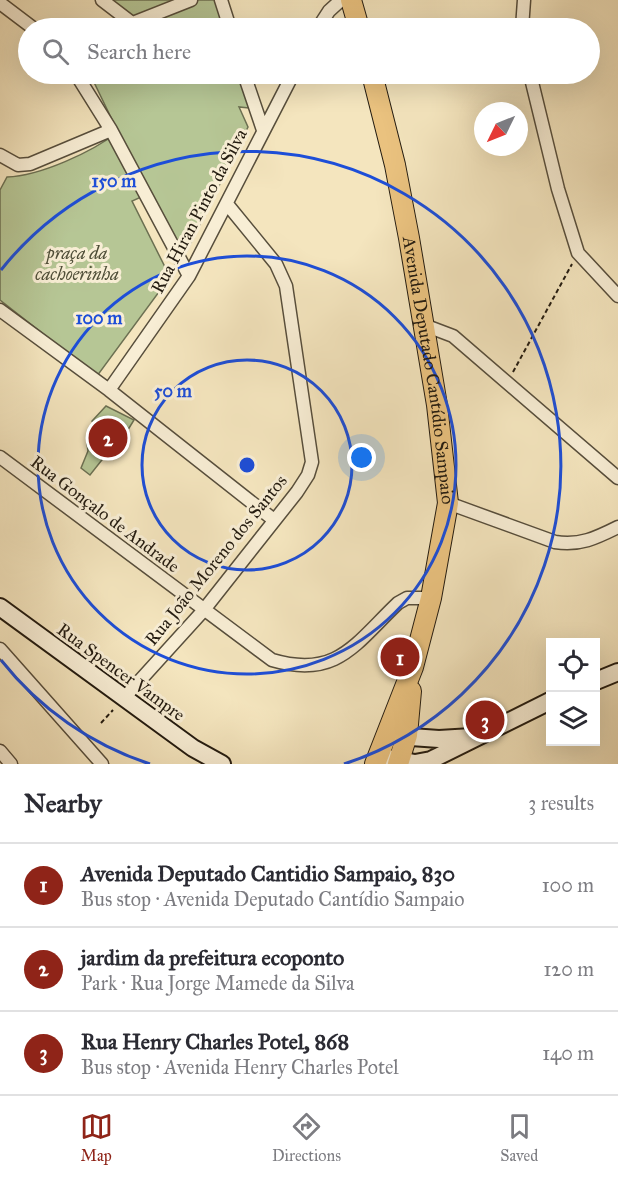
<!DOCTYPE html>
<meta charset="utf-8">
<style>
:root{--surface:#fff;--page:#f7f7f7;--text:#2b2b33;--muted:#7c7c81;--line:#e1e1e2;--accent:#8f2418}
body{margin:0;font-family:"IM FELL Great Primer",serif;background:var(--page);color:var(--text)}
.controls{position:absolute;right:18px;bottom:18px;display:grid;overflow:hidden;border-radius:0px;box-shadow:0 6px 24px #0002}
.controls button{width:54px;height:54px;display:grid;place-items:center;padding:0;border:0;border-bottom:2px solid var(--line);background:var(--surface);color:var(--text);font:30px sans-serif}
.compass{position:absolute;left:474px;top:102px;width:54px;height:54px;border-radius:50%;background:var(--surface);box-shadow:0 6px 24px #0002;rotate:227deg}
.you{position:absolute;left:362px;top:458px;width:21px;height:21px;margin:-15px;border:4px solid #fff;border-radius:50%;background:#1a73e8;box-shadow:0 0 0 9px #1a73e833}
.badge{display:grid;place-items:center;width:39px;height:39px;border-radius:50%;background:var(--accent);color:#fff;font-size:20px;font-weight:700}
.pin{position:absolute;translate:-50% -50%;border:3px solid #fff;box-shadow:0 2px 6px #0006}
.list{margin:0;padding:0;list-style:none}
h2{display:flex;justify-content:space-between;align-items:center;height:78px;margin:0;padding:0 24px;font-size:26px}
h2 small{font-size:20px;font-weight:400;color:var(--muted)}
.list li{display:grid;grid-template-columns:39px 1fr auto;gap:18px;align-items:center;box-sizing:border-box;height:84px;padding:0 24px;border-top:2px solid var(--line)}
.list b{display:block;font-size:22px;white-space:nowrap}
.list p{margin:0;font-size:20px;white-space:nowrap;color:var(--muted)}
.list em{font-size:20px;font-style:normal;color:var(--muted)}
.icon{flex:none;width:33px;height:33px;fill:none;stroke:currentColor;stroke-width:2;stroke-linecap:round;stroke-linejoin:round}
.map{position:relative;flex:none;width:618px;height:764px;overflow:hidden}
.search{position:absolute;background:var(--surface);box-shadow:0 6px 24px #0002;left:18px;right:18px;top:18px;height:66px;display:flex;align-items:center;gap:15px;box-sizing:border-box;padding:0 21px;border-radius:33px;color:var(--muted);font-size:22px}
.sheet{height:330px;background:var(--surface)}
nav{display:flex;justify-content:space-around;align-items:center;box-sizing:border-box;height:84px;border-top:2px solid var(--line);background:var(--surface);font-size:16px;color:var(--muted)}
nav a{display:grid;justify-items:center;gap:3px}
nav .on{color:var(--accent)}
.map>svg:first-child{display:block}
.green{fill:#b6c695;stroke:#6c7052;stroke-width:1.5}
.lines{fill:none;stroke-linecap:round;stroke-linejoin:round}
.street-casing{stroke:#574e3c;stroke-width:15}
.secondary-casing{stroke:#231b10;stroke-width:20}
.primary-casing{stroke:#231b10;stroke-width:22}
.path{stroke:#231b10;stroke-width:2;stroke-dasharray:4.5 3;stroke-linecap:butt}
.street{stroke:#f8eed5;stroke-width:12}
.secondary{stroke:#f8eed5;stroke-width:16}
.primary{stroke:#eac27f;stroke-width:20}
.ring{fill:none;stroke:#1d4ed8;stroke-width:3}
.labels{text-anchor:middle;dominant-baseline:central;stroke-width:6;stroke-linejoin:round;paint-order:stroke}
.street-label{font-size:18px;fill:#231b10;stroke:#f8eed5}
.park-label{font-size:18px;font-style:italic;fill:#4f4e38;stroke:#f8eed5}
.centre{fill:#1d4ed8;stroke:#f8eed5;stroke-width:3}
.ring-label{font-size:18px;text-anchor:middle;font-weight:bold;fill:#1d4ed8;stroke:#f8eed5;stroke-width:6;stroke-linejoin:round;paint-order:stroke}
</style>
<div class="map">
<svg width="618" height="764" viewBox="0 0 618 764">
<rect width="100%" height="100%" fill="#f4e5be"/>
<filter id="stains"><feTurbulence type="fractalNoise" baseFrequency=".00333" numOctaves="4"/><feColorMatrix values="0 0 0 0 .2 0 0 0 0 .09 0 0 0 0 .02 0 0 0 .5 -.17"/></filter>
<radialGradient id="worn" r=".72"><stop offset=".6" stop-color="#630" stop-opacity="0"/><stop offset="1" stop-color="#630" stop-opacity=".3"/></radialGradient>
<!-- green -->
<path class="green" d="M100,0H219L228,28H101L125,21Z
M90,74H242L252,105L249,108L239,107L248,127L187,251L180,250L150,193L132,201L170,277L97,376L0,300V190L7,177C40,176 92,152 118,132Z
M106,406L134,420L110,459L105,456L90,475L81,468L88,451L87,444L98,432L92,421Z"/>
<g class="lines">
<!-- street casing -->
<g class="street-casing">
<path id="street" d="M102,0L132,23
M221,0L230,28
M0,3L33,28
M120,28L191,0
M318,28L329,11L341,0
M522,28L524,0
M76,74L111,130L189,276
M244,74L263,130
M530,74L558,189L578,253L618,296
M0,155L18,165L30,164L111,130
M0,310L109,390L274,520
M424,325L453,336L618,478
M109,390L189,276L293,74
M0,457L272,660C337,679 355,644 398,603L407,598H431
M448,503L555,542C580,546 596,538 618,527
M0,649L102,764
M124,698L203,611L297,492L308,475L312,462L286,286L276,264L227,204
M0,751L11,764"/>
</g>
<!-- secondary casing -->
<g class="secondary-casing">
<path id="secondary" d="M0,607L193,748L222,764
M596,681L618,672
M397,736L439,739L472,737
M388,758L415,763L431,760L550,701"/>
</g>
<!-- primary casing -->
<g class="primary-casing">
<g id="primary">
<path d="M351,0L359,28"/>
<path id="s1" d="M372,74L395,165L409,238L437,405L448,503L431,598L413,667L375,764"/>
<path d="M398,764L407,735L411,691"/>
</g>
</g>
<!-- path -->
<path class="path" d="M513,372L572,264
M101,723L113,710"/>
<!-- street -->
<use href="#street" class="street"/>
<!-- secondary -->
<use href="#secondary" class="secondary"/>
<!-- primary -->
<use href="#primary" class="primary"/>
</g>
<!-- distance rings -->
<g class="ring">
<circle cx="247" cy="465" r="105"/>
<circle cx="247" cy="465" r="209"/>
<path d="M150 764A314 314 0 0 1 1 660M1 270A314 314 0 1 1 344 764"/>
</g>
<g class="labels">
<!-- street labels -->
<g class="street-label">
<text transform="translate(199 211) rotate(-62)">Rua Hiran Pinto da Silva</text>
<text stroke="none"><textPath href="#s1" startOffset="302">Avenida Deputado Cantídio Sampaio</textPath></text>
<text transform="translate(105 514) rotate(37)">Rua Gonçalo de Andrade</text>
<text transform="translate(216 560) rotate(-51)">Rua João Moreno dos Santos</text>
<text transform="translate(121 672) rotate(36)">Rua Spencer Vampre</text>
</g>
<!-- park labels -->
<g class="park-label">
<text x="77" y="253">praça da<tspan x="77" dy="21">cachoerinha</tspan></text>
</g>
</g>
<circle cx="247" cy="465" r="9" class="centre"/>
<g class="ring-label">
<text x="114" y="187">150 m</text>
<text x="99" y="324">100 m</text>
<text x="173" y="397">50 m</text>
</g>
<rect width="100%" height="100%" filter="url(#stains)"/>
<rect width="100%" height="100%" fill="url(#worn)"/>
</svg>
<div class="controls">
<button><svg class="icon" aria-label="locate" viewBox="0 0 24 24"><circle cx="12" cy="12" r="6"/><path d="M12 2v4M12 18v4M2 12h4M18 12h4"/></svg></button>
<button><svg class="icon" aria-label="layers" viewBox="0 0 24 24"><path d="M12 4l9 5-9 5-9-5zM3 14l9 5 9-5"/></svg></button>
</div>
<svg class="compass" viewBox="-18 -18 36 36"><path d="M0-13l5 13h-10z" fill="#e53935"/><path d="M0 13l5-13h-10z" fill="#7c7c81"/></svg>
<div class="you"></div>
<div class="pin badge" style="left:400px;top:657px">1</div>
<div class="pin badge" style="left:108px;top:438px">2</div>
<div class="pin badge" style="left:485px;top:720px">3</div>
<div class="search"><svg class="icon" aria-label="search" viewBox="0 0 24 24"><circle cx="10" cy="10" r="6"/><path d="M15 15l6 6"/></svg>Search here</div>
</div>
<section class="sheet">
<h2>Nearby<small>3 results</small></h2>
<ul class="list">
<li><span class="badge">1</span><div><b>Avenida Deputado Cantidio Sampaio, 830</b><p>Bus stop · Avenida Deputado Cantídio Sampaio</p></div><em>100 m</em></li>
<li><span class="badge">2</span><div><b>jardim da prefeitura ecoponto</b><p>Park · Rua Jorge Mamede da Silva</p></div><em>120 m</em></li>
<li><span class="badge">3</span><div><b>Rua Henry Charles Potel, 868</b><p>Bus stop · Avenida Henry Charles Potel</p></div><em>140 m</em></li>
</ul>
</section>
<nav>
<a class="on"><svg class="icon" aria-label="map" viewBox="0 0 24 24"><path d="M3 6l6-2 6 2 6-2v14l-6 2-6-2-6 2zM9 4v14M15 6v14"/></svg>Map</a>
<a><svg class="icon" aria-label="directions" viewBox="0 0 24 24"><path d="M12 3l9 9-9 9-9-9zM9 14v-3h6M13 9l2 2-2 2"/></svg>Directions</a>
<a><svg class="icon" aria-label="saved" viewBox="0 0 24 24"><path d="M7 4h10v16l-5-4-5 4z"/></svg>Saved</a>
</nav>
